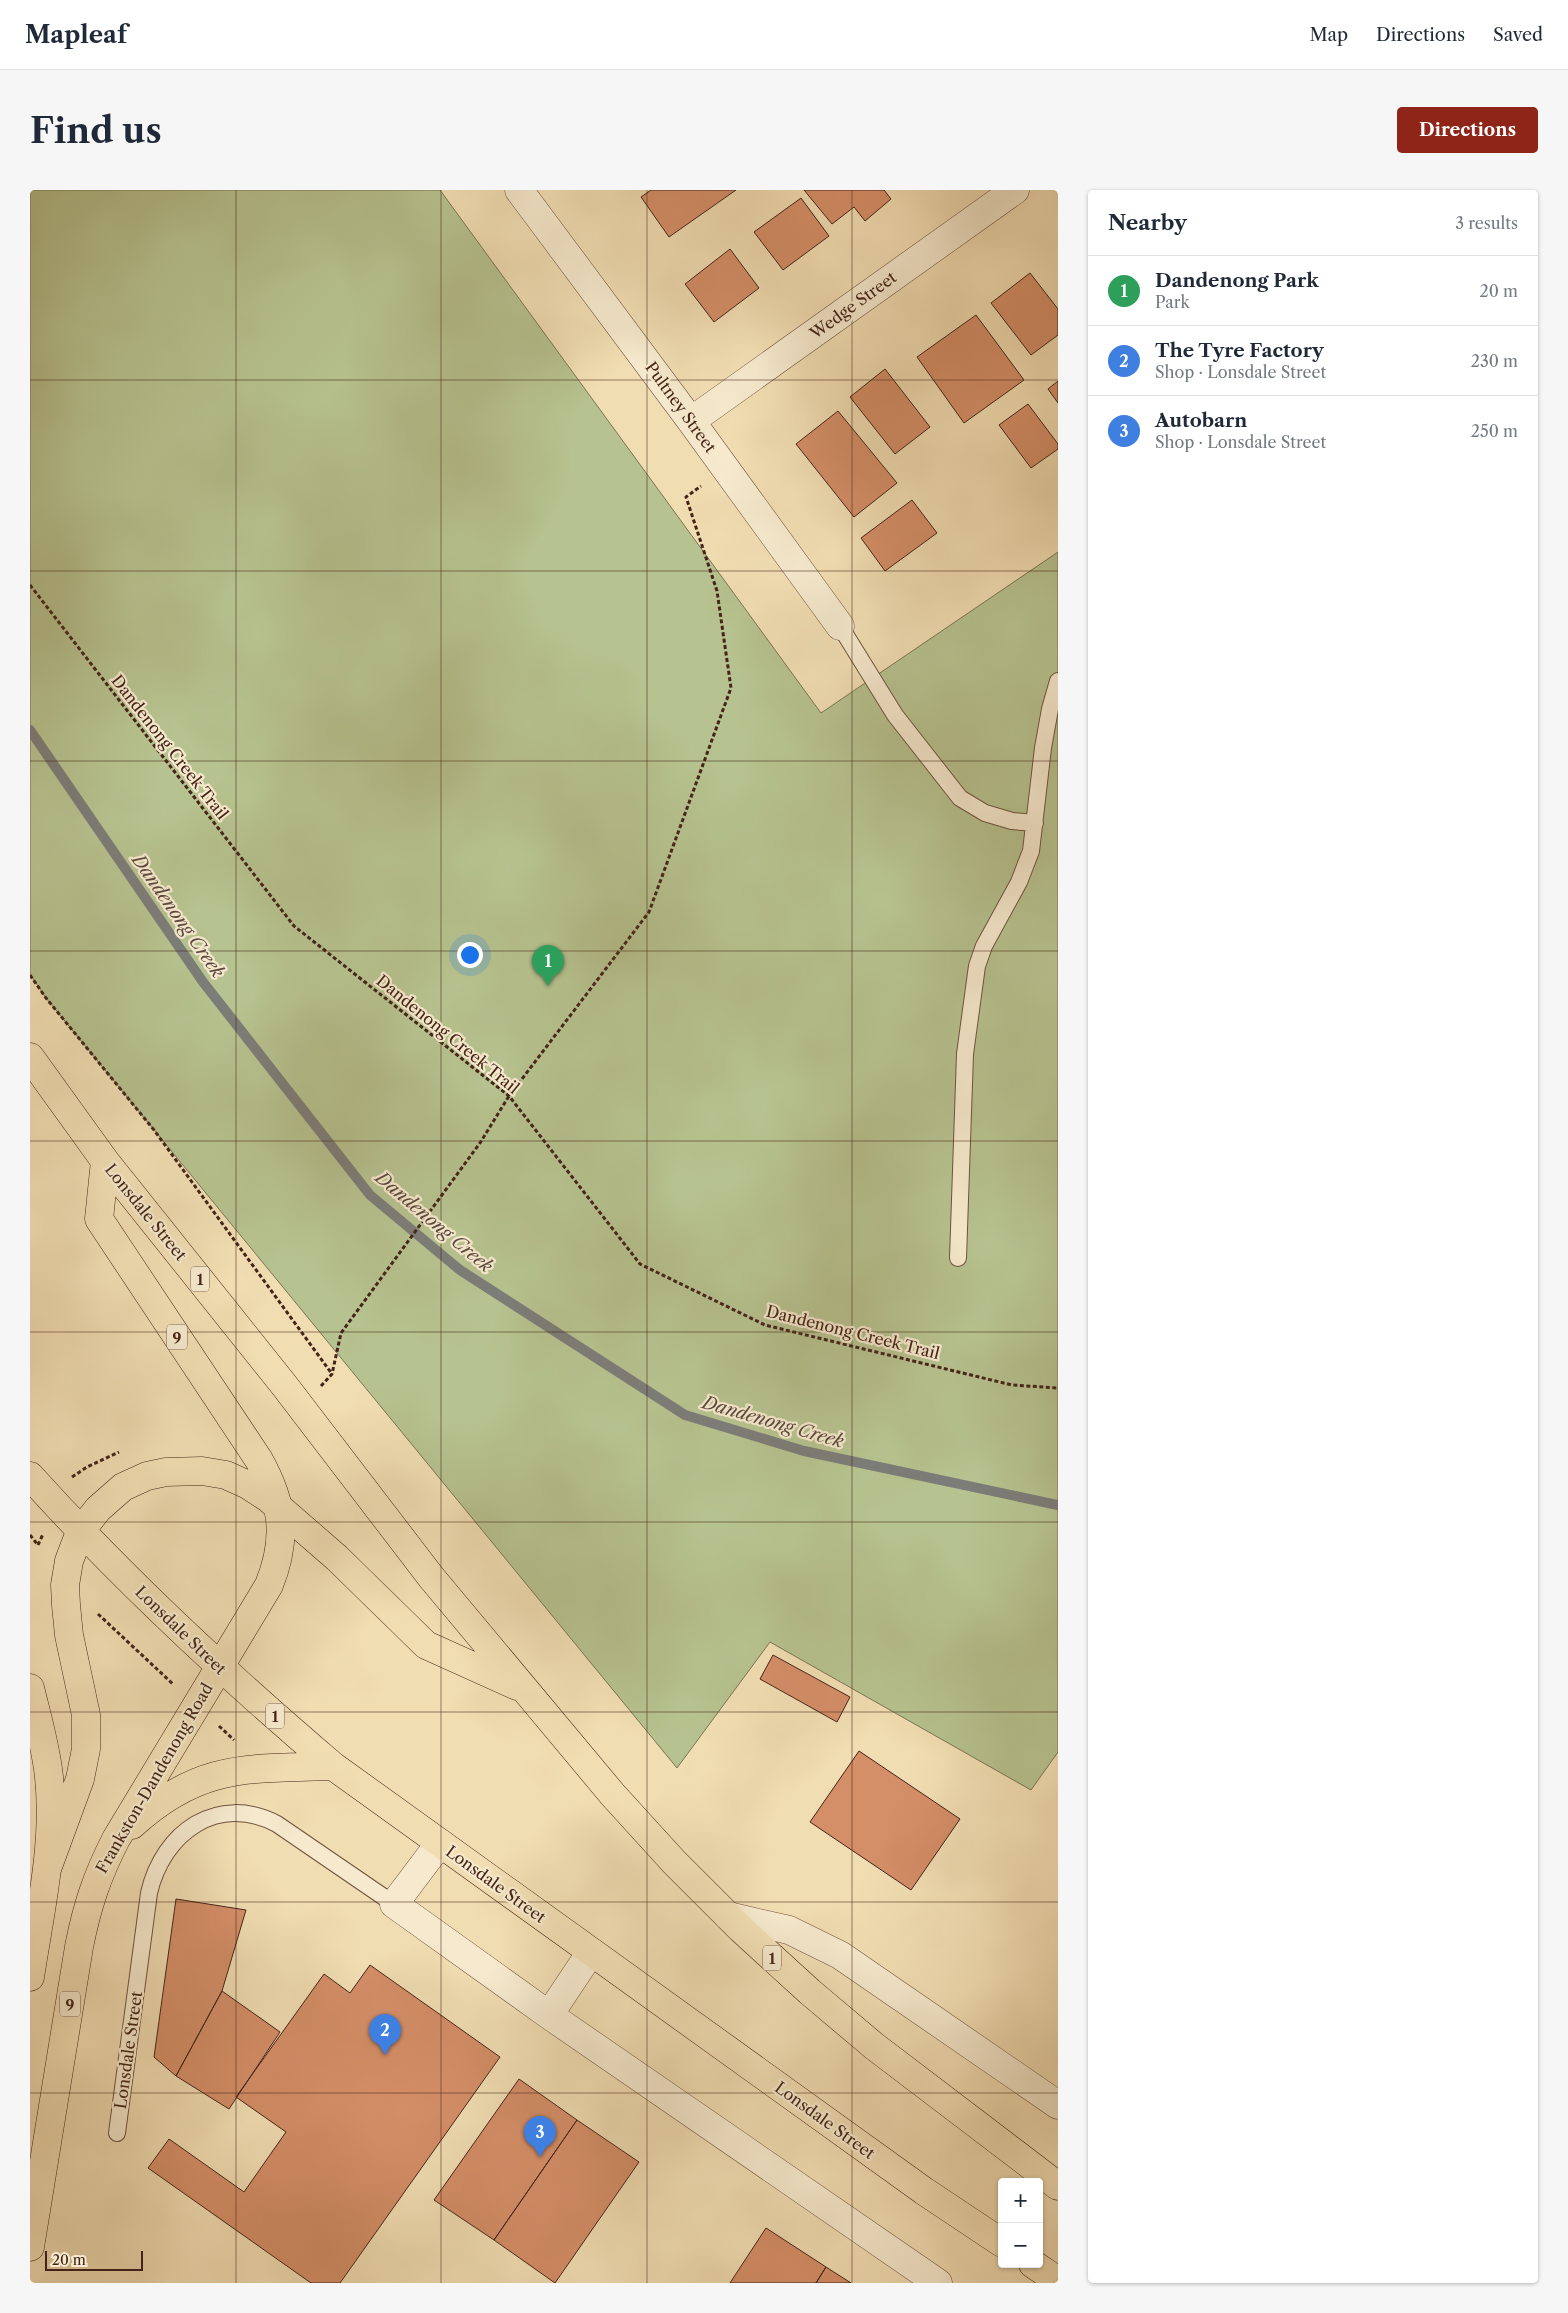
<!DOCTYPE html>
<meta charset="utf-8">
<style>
:root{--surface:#fff;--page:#f6f6f7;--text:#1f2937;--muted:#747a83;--line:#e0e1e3;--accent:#8f2418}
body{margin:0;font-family:"Libre Caslon Text",serif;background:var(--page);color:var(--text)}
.controls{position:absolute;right:15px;bottom:15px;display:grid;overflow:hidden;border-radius:5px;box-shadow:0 1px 4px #0004}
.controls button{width:45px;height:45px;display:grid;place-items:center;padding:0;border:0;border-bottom:1px solid var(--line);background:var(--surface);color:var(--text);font:25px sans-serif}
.scale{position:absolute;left:15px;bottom:12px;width:98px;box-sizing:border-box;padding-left:5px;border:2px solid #442418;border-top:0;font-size:14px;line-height:18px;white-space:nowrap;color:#442418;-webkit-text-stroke:4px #f6e9cd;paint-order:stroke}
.you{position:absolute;left:439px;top:764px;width:18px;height:18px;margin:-12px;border:4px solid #fff;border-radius:50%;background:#1a73e8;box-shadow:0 0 0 8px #1a73e833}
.badge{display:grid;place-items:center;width:32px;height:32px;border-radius:50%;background:var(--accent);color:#fff;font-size:16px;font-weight:700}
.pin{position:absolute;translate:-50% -41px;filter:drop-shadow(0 1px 2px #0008)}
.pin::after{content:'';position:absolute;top:26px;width:18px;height:15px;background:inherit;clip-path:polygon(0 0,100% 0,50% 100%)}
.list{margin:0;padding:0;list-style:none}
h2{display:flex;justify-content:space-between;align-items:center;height:65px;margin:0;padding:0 20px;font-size:21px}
h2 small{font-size:16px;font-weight:400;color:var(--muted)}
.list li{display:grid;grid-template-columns:32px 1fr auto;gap:15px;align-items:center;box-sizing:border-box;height:70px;padding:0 20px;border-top:1px solid var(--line)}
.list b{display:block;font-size:19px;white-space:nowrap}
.list p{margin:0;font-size:16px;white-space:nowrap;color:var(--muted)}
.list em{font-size:16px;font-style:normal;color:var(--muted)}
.map{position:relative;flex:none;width:1028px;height:2093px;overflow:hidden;border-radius:5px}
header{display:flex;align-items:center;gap:30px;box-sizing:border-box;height:70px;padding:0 25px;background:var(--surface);border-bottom:1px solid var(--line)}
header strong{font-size:24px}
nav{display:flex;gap:28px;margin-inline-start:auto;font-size:18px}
.intro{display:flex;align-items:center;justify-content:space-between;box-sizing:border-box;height:120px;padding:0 30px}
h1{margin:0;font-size:35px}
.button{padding:12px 22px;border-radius:5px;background:var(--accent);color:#fff;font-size:18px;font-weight:700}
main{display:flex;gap:30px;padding:0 30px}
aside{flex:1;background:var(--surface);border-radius:5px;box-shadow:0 1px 4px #0004}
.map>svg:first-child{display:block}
.green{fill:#b6c28f;stroke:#7d7354}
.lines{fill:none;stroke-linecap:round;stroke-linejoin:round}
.stream{stroke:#7c7d78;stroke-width:10}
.building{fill:#d48e68;stroke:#442418}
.service-casing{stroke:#6f523e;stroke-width:18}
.minor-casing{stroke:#6f523e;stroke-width:29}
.trunk-casing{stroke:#442418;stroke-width:29}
.path{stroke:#442418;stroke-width:3;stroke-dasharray:4 2.5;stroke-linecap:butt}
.service{stroke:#f6e9cd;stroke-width:16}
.minor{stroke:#f6e9cd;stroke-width:28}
.trunk{stroke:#f1ddb2;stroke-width:28}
.grid{fill:none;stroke:#442418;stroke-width:1;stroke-opacity:0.55}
.labels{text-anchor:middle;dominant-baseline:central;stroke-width:4.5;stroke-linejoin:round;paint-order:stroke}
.shield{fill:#f6e9cd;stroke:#795f4e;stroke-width:1}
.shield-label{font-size:15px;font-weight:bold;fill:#442418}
.street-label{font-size:16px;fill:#442418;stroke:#f6e9cd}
.water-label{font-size:18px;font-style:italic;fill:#5b4940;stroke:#f6e9cd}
</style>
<header>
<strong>Mapleaf</strong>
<nav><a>Map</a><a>Directions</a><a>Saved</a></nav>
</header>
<div class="intro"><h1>Find us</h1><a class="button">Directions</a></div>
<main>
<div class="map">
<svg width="1028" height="2093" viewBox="0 0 1028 2093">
<rect width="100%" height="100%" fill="#f1ddb2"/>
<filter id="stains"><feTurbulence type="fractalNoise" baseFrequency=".004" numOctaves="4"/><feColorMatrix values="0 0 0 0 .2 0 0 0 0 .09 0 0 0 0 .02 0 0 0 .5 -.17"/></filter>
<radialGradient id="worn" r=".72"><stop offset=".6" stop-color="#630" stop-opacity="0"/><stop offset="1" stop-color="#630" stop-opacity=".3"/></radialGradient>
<!-- green -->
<path class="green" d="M0,0H410L791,523L1028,362V1562L1001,1600L740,1452L647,1578L16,808L0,784Z"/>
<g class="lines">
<!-- stream -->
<path class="stream" d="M0,540L173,792L340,1005L430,1080L655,1225L774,1261L1028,1315"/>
</g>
<!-- building -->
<path class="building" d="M621,0H706L639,47L611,7Z
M774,0H854L861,9L835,31L824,17L802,34Z
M771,8L799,46L753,80L724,42Z
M700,59L729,98L684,132L655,94Z
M1000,83L1028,119V145L1001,165L961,113Z
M946,125L994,190L934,233L887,167Z
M855,179L900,237L865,264L820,207Z
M1028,191V213L1018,199Z
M998,214L1028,254V259L1001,278L969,235Z
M808,221L867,293L824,327L766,254Z
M882,310L907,343L855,381L831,348Z
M743,1465L820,1507L807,1532L730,1489Z
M829,1561L930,1629L881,1700L780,1632Z
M146,1709L216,1720L192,1801L146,1886L124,1867Z
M340,1775L470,1867L310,2093H281L118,1978L139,1949L214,2002L256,1942L206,1907L294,1784L320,1803Z
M192,1801L250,1842L199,1919L146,1886Z
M489,1889L547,1930L464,2050L404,2010Z
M547,1930L609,1972L525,2093L464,2050Z
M736,2038L796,2077L786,2093H700Z
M796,2077L821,2093H786Z"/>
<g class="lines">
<!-- service casing -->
<g class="service-casing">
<path id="service" d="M810,436L865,525L930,608L955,623L982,631L1005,633
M928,1068L935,864L947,776L954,756L989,692L1001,661L1013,558L1020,519L1028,491
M87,1943L119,1703C133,1642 188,1603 247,1634L364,1714"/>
</g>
<!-- minor casing -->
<g class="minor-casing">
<path id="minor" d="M489,0L661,231L810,436
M661,231L985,0
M410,1653L364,1714L519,1825L908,2093
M698,1726L759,1740L810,1765L1028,1915
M519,1825L561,1762"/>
</g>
<!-- trunk casing -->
<g class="trunk-casing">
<path id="trunk" d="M0,867L75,971L254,1195L401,1387L583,1605L644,1672L711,1739L780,1802L844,1856L1028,1996
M0,1286C94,1390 196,1485 303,1576L894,2001L972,2053
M0,1498C7,1527 16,1557 19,1587C26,1653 10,1722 0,1787
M102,1635C170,1573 218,1579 303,1576
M17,1679L50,1589L56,1559V1525L39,1445L36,1415L35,1395L39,1371L50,1342L68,1319L93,1297L117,1286L136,1282L172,1281L196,1285L218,1295L238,1308L307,1368L396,1455L487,1496
M0,2057L49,1757C57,1716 67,1686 86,1649L239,1395C258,1348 253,1313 229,1270L69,1029L75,971
M1003,2074L1028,2091"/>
</g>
<!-- path -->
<path class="path" d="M0,395L264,736L479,906L610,1074L735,1135L982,1195L1028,1198
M0,785L16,808L124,940L302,1184
M291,1196L302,1184L311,1143L450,953L479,906L619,722L701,498L687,401L656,307L671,296
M42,1287L57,1277L89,1262
M0,1345L8,1355
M8,1355L13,1344
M68,1424L144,1495
M189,1536L204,1550"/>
<!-- service -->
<use href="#service" class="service"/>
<!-- minor -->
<use href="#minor" class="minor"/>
<!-- trunk -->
<use href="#trunk" class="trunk"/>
</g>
<!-- grid -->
<path class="grid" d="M206,0V2093M411,0V2093M617,0V2093M822,0V2093M0,190H1028M0,381H1028M0,571H1028M0,761H1028M0,951H1028M0,1142H1028M0,1332H1028M0,1522H1028M0,1712H1028M0,1903H1028"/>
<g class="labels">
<!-- shield labels -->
<g class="shield">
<rect x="161" y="1076.5" width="18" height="25" rx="4"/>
<rect x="137" y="1134.5" width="20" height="25" rx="4"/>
<rect x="236" y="1513.5" width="18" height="25" rx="4"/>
<rect x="733" y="1755.5" width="18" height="25" rx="4"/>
<rect x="30" y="1801.5" width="20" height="25" rx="4"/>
</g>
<g class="shield-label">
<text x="170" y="1089">1</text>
<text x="147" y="1147">9</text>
<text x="245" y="1526">1</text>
<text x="742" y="1768">1</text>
<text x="40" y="1814">9</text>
</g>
<!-- street labels -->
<g class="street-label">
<text transform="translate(823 115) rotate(-36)">Wedge Street</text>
<text transform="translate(651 217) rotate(54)">Pultney Street</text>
<text transform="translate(140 557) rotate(52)">Dandenong Creek Trail</text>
<text transform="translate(418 844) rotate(39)">Dandenong Creek Trail</text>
<text transform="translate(116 1022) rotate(51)">Lonsdale Street</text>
<text transform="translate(823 1142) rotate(14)">Dandenong Creek Trail</text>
<text transform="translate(151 1440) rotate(44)">Lonsdale Street</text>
<text transform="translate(124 1588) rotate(-60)">Frankston-Dandenong Road</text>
<text transform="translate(466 1694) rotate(36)">Lonsdale Street</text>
<text transform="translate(98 1860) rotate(-82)">Lonsdale Street</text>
<text transform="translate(795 1930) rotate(36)">Lonsdale Street</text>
</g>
<!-- water labels -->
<g class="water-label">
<text transform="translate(148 726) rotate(55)">Dandenong Creek</text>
<text transform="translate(404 1032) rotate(40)">Dandenong Creek</text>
<text transform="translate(743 1232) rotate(16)">Dandenong Creek</text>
</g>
</g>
<rect width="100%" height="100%" filter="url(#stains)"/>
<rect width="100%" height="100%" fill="url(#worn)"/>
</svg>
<div class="controls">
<button>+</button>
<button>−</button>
</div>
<div class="scale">20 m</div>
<div class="you"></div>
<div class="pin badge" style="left:518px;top:796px;background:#2e9e5b">1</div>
<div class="pin badge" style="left:355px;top:1865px;background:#3f7fe0">2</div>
<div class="pin badge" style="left:510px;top:1967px;background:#3f7fe0">3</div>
</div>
<aside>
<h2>Nearby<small>3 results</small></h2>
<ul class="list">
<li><span class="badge" style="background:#2e9e5b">1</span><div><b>Dandenong Park</b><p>Park</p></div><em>20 m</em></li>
<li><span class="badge" style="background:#3f7fe0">2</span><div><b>The Tyre Factory</b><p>Shop · Lonsdale Street</p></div><em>230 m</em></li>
<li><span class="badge" style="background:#3f7fe0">3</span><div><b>Autobarn</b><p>Shop · Lonsdale Street</p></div><em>250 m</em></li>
</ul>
</aside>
</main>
